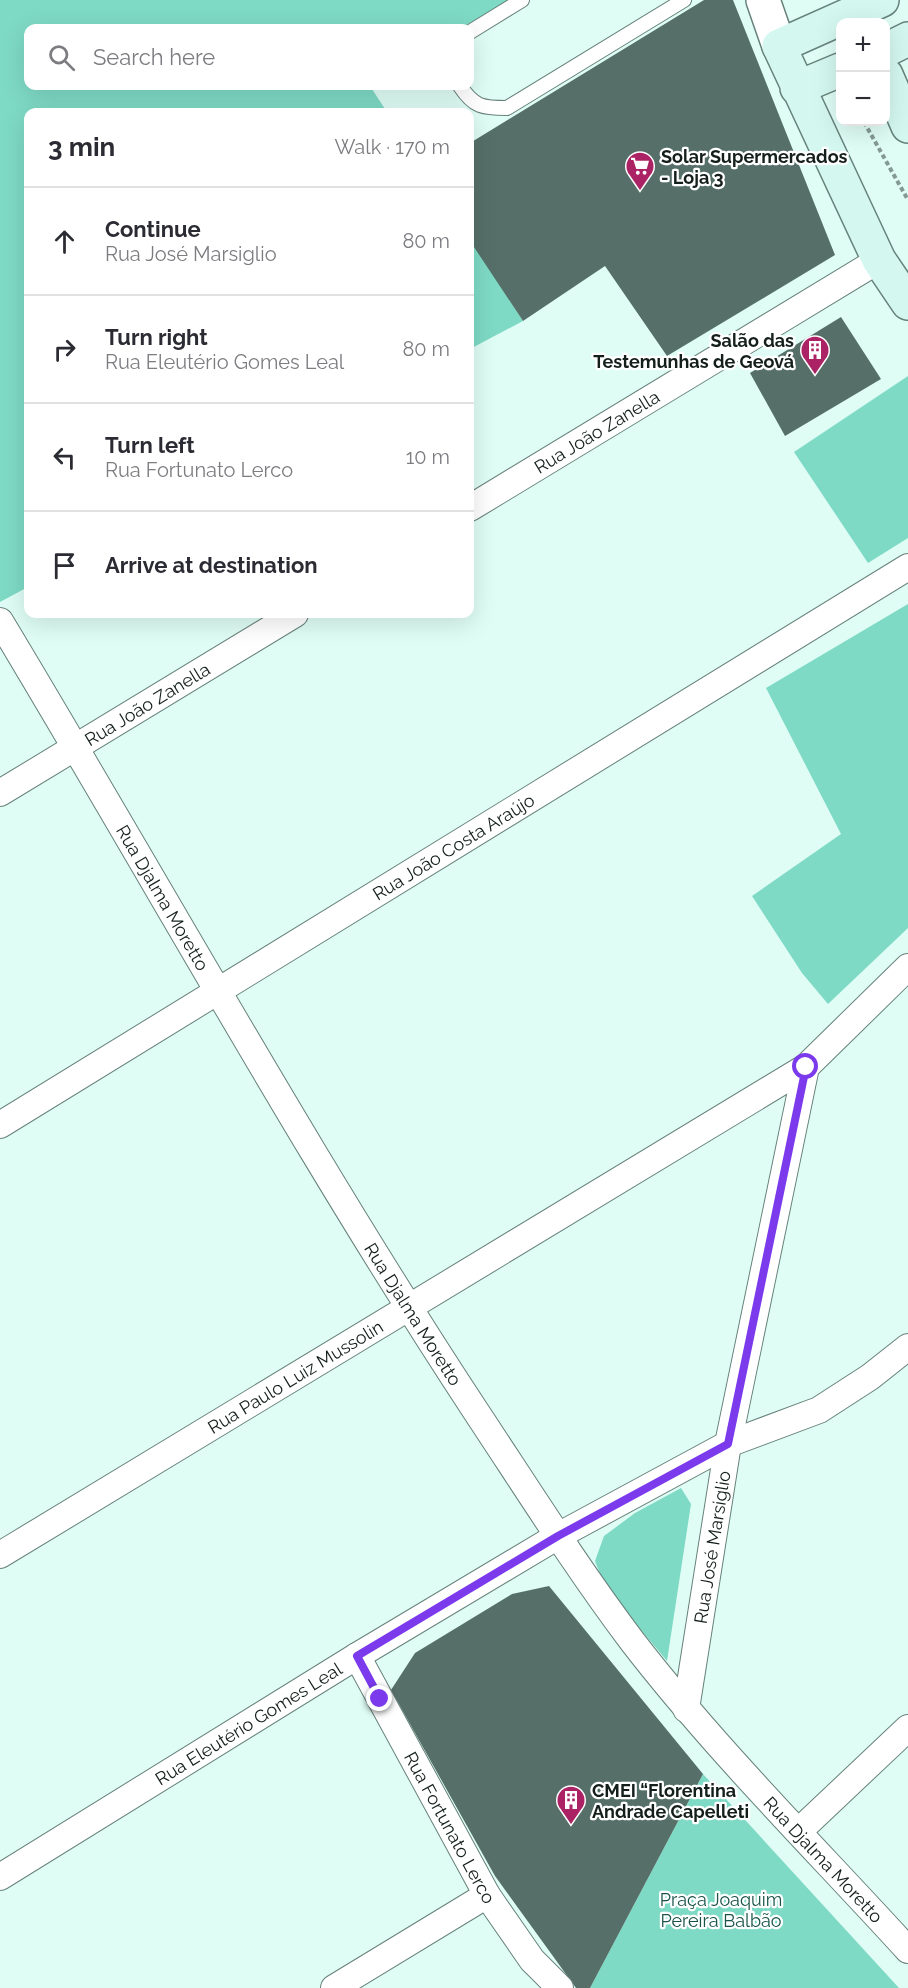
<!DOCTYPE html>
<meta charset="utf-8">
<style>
:root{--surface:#fff;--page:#f2f2f3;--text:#2b2b33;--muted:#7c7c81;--line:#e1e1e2}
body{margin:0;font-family:Raleway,sans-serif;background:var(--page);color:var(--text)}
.controls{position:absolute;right:18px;top:18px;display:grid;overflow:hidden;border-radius:12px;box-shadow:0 6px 24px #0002}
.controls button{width:54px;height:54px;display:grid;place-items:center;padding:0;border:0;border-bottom:2px solid var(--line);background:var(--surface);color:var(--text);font:30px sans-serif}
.stop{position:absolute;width:18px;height:18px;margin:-14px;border:4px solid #7c3aed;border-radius:50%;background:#fff}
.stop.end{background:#7c3aed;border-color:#fff;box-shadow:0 2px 6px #0008}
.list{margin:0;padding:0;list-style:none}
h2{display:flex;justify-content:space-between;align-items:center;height:78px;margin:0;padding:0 24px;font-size:26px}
h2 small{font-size:20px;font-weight:400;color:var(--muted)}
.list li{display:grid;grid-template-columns:39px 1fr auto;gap:18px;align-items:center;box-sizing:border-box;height:108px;padding:0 24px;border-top:2px solid var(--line)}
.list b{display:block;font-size:22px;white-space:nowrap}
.list p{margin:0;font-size:20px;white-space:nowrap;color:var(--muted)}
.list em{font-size:20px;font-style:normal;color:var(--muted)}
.icon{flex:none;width:33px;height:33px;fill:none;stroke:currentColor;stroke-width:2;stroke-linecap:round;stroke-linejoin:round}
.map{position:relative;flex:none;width:908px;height:1988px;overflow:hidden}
.search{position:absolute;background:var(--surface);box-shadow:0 6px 24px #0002;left:24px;top:24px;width:450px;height:66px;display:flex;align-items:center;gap:15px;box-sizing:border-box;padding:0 21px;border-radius:12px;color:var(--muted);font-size:22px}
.panel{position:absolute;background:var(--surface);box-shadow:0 6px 24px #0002;left:24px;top:108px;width:450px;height:510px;border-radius:12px}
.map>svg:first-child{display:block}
.green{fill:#7edac5}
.building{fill:#567069}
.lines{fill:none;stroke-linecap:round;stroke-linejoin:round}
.service-casing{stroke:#66827a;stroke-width:16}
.minor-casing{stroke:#66827a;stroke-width:28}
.tertiary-casing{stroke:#66827a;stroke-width:36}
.secondary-casing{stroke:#66827a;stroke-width:36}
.path{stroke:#849993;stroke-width:4;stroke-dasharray:4.5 3;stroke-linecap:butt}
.service{stroke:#fff;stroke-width:14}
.minor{stroke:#fff;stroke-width:26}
.tertiary{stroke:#fff;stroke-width:33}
.secondary{stroke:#d4f8f0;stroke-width:33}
.route{stroke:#7c3aed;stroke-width:8}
.labels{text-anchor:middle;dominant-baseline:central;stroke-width:4.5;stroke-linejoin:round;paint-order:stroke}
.poi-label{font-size:18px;font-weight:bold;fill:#141f1c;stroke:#fff;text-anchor:start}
.street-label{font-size:18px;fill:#141f1c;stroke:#fff}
.park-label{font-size:18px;fill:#195348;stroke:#fff}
</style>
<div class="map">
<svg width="908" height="1988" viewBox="0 0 908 1988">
<rect width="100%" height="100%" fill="#dffdf5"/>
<!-- green -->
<path class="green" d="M0,0H510L461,28H28V86H370L387,112H28V587L0,602Z
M470,239L523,321L470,349Z
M908,376V538L868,563L794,452Z
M908,604V928L828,1004L802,973L752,896L841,834L766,688Z
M681,1488L691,1504L667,1661L605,1587L595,1561L604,1536L635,1513Z
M703,1774L899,1988H590Z"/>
<!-- building -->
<path class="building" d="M704,0H733L835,255L667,356L605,266L523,321L470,241V143Z
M841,317L881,379L785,436L750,373Z
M549,1586L703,1774L590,1988H576L495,1876L391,1690L415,1653L512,1594Z"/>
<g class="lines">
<!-- service casing -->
<g class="service-casing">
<path id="service" d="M470,32L522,0
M460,86C474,107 482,108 507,108L684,0"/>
</g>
<!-- minor casing -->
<g class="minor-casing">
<g id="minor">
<path id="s1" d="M470,508L879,260"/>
<path id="s2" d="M0,621C159,885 307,1155 477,1413C528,1490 577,1568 632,1641C716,1750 815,1848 908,1950"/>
<path id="s3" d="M0,793L295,614"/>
<path id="s4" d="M0,1125L908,567"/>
<path id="s5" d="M0,1555L806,1067"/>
<path id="s6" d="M357,1656L487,1895L532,1960L560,1988"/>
<path id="s7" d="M686,1709L728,1444L806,1067L908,967"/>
<path d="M799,1831L908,1728"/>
<path id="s8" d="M0,1877L357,1656L558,1536L728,1444L819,1410L870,1377L908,1347"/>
<path d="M334,1988L487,1895"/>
</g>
</g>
<!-- tertiary casing -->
<g class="tertiary-casing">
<path id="tertiary" d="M763,0L779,46"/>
</g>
<!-- secondary casing -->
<g class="secondary-casing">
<path id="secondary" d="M882,0L779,46L879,260L908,303
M886,50L908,39
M886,75L908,126
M797,88L840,70"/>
</g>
<!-- path -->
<path class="path" d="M864,122L908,200"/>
<!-- service -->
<use href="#service" class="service"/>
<!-- minor -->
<use href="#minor" class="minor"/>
<!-- tertiary -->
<use href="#tertiary" class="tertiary"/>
<!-- secondary -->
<use href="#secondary" class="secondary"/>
</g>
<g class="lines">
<!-- route -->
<path class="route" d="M380,1699L357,1656L558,1536L728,1444L806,1067"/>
</g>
<!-- icons -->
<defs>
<g id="supermarket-pin" transform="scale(1.5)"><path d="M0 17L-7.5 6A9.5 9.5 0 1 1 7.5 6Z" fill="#ac2365" stroke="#fff"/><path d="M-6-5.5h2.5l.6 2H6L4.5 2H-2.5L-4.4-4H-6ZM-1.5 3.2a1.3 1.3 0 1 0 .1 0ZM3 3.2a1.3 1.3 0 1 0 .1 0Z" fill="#fff"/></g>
<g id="building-pin" transform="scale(1.5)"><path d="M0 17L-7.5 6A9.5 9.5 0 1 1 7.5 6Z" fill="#ac2365" stroke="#fff"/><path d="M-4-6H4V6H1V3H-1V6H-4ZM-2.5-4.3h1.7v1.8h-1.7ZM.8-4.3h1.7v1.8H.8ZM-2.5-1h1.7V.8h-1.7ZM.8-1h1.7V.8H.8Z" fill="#fff"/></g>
</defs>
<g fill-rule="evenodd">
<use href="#supermarket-pin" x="640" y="166"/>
<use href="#building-pin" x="815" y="350"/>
<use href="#building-pin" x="571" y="1800"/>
</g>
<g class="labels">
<!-- poi labels -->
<g class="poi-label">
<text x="661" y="156">Solar Supermercados<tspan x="661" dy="21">- Loja 3</tspan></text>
<text x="794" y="340" text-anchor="end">Salão das<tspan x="794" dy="21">Testemunhas de Geová</tspan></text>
<text x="592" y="1790">CMEI “Florentina<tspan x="592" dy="21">Andrade Capelleti</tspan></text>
</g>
<!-- street labels -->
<g class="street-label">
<text stroke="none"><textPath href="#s1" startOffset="148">Rua João Zanella</textPath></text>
<text stroke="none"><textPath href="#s3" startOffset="172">Rua João Zanella</textPath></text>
<text stroke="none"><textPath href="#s4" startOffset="532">Rua João Costa Araújo</textPath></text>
<text stroke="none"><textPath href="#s2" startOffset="321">Rua Djalma Moretto</textPath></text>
<text stroke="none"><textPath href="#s2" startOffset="807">Rua Djalma Moretto</textPath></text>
<text stroke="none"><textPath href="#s5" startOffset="345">Rua Paulo Luiz Mussolin</textPath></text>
<text stroke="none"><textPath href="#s7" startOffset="164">Rua José Marsiglio</textPath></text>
<text stroke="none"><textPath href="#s8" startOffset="292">Rua Eleutério Gomes Leal</textPath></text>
<text stroke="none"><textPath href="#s6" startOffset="195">Rua Fortunato Lerco</textPath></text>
<text stroke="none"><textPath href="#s2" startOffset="1491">Rua Djalma Moretto</textPath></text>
</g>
<!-- park labels -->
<g class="park-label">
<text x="721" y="1899">Praça Joaquim<tspan x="721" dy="21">Pereira Balbão</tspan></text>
</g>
</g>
</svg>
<div class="controls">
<button>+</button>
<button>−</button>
</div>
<div class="stop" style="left:806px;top:1067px"></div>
<div class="stop end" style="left:380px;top:1699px"></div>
<div class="search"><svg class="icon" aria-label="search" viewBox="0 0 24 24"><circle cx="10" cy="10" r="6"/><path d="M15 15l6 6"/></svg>Search here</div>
<section class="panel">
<h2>3 min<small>Walk · 170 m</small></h2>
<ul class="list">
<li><svg class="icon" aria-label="ahead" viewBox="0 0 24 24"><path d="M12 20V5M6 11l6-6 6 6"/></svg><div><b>Continue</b><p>Rua José Marsiglio</p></div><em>80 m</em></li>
<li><svg class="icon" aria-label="right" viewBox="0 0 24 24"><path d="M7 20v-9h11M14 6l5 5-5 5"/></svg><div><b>Turn right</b><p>Rua Eleutério Gomes Leal</p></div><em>80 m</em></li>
<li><svg class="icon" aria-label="left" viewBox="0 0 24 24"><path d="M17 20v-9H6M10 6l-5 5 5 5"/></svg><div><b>Turn left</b><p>Rua Fortunato Lerco</p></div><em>10 m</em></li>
<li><svg class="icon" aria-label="arrive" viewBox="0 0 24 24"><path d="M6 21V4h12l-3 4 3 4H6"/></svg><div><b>Arrive at destination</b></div></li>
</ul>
</section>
</div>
